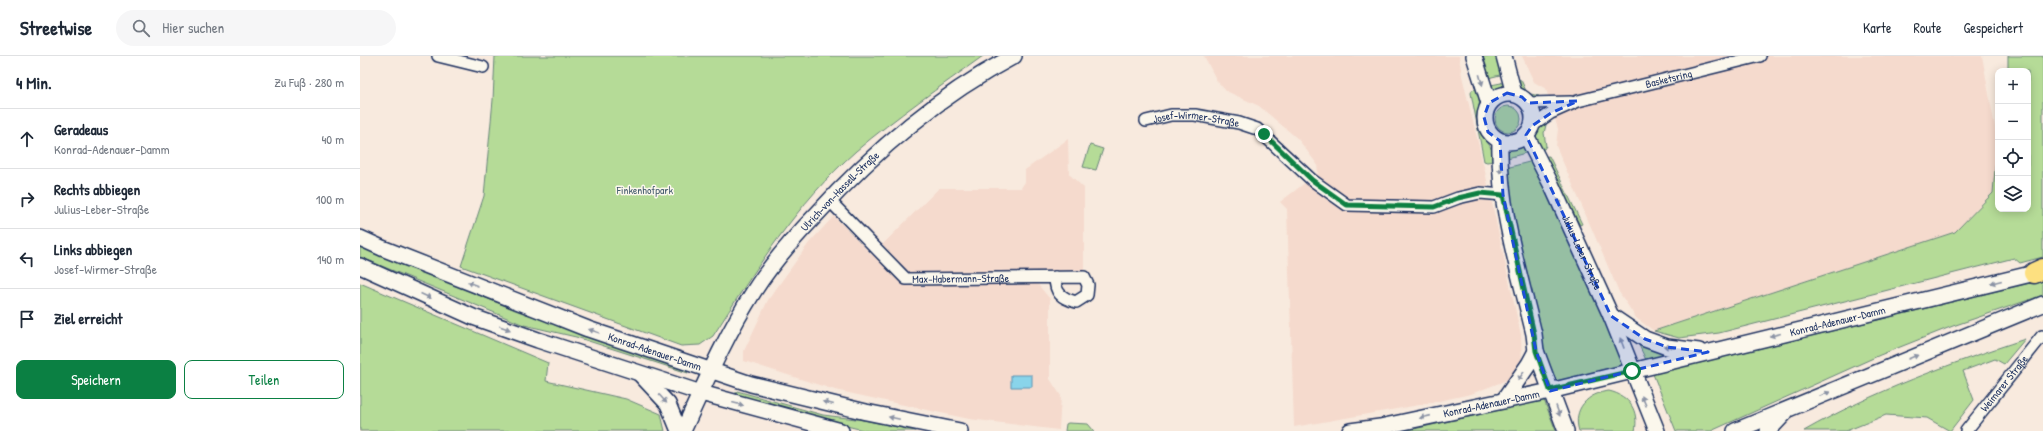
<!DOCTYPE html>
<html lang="de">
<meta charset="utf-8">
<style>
:root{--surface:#fff;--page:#f6f6f7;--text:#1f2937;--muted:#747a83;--line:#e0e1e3;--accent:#0b8043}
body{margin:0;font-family:"Patrick Hand",sans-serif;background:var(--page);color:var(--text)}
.controls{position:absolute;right:12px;top:12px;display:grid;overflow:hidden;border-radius:8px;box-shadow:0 2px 10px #0003}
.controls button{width:36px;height:36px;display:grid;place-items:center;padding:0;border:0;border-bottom:1px solid var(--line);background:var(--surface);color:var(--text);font:20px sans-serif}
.stop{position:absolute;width:12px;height:12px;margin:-9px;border:3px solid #0b8043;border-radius:50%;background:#fff}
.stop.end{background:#0b8043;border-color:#fff;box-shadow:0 1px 4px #0008}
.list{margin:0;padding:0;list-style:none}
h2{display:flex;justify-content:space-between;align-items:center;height:52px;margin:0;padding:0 16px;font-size:17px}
h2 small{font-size:13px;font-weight:400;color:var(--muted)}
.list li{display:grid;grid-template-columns:26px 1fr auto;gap:12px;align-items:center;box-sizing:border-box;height:60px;padding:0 16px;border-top:1px solid var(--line)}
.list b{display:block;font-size:15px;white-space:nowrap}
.list p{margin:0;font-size:13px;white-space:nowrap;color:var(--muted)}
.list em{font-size:13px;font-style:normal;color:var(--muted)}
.actions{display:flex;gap:8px;padding:12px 16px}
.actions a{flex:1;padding:9px 0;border:1px solid var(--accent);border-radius:8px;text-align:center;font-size:14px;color:var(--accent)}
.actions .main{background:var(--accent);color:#fff}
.icon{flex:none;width:22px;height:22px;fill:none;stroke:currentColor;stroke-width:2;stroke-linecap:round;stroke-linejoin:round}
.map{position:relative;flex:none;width:1683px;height:375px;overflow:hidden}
header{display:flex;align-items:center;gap:24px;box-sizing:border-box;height:56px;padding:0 20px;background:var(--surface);border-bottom:1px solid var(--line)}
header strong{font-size:19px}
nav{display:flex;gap:22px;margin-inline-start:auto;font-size:14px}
.search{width:280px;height:36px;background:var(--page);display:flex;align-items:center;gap:10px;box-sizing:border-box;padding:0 14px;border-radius:22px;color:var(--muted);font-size:15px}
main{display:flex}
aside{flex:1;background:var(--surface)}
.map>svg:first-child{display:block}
.built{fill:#f5dacd}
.green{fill:#b5db97;stroke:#68857a}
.water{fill:#89d4ea;stroke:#5d92b2}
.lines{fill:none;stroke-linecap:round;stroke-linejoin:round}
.street-casing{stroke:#1b2f5e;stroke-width:14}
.secondary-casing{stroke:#1b2f5e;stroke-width:18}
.highway-casing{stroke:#1b2f5e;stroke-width:23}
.street{stroke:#fbf7ec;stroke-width:11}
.secondary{stroke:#fbf7ec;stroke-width:15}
.highway{stroke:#fde080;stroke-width:20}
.oneway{fill:#8b93a5}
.route{stroke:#0b8043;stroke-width:5}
.marked{fill:#1d4ed8;fill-opacity:0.2;stroke:#1d4ed8;stroke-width:3;stroke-dasharray:8 5;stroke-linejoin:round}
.labels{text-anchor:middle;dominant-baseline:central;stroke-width:3;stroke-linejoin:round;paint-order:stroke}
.street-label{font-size:11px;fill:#1b2f5e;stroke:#fbf7ec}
.park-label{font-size:11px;fill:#425a6c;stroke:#fbf7ec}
</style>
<header>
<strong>Streetwise</strong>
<div class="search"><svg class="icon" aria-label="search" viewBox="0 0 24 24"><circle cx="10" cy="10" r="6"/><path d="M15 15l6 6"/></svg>Hier suchen</div>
<nav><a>Karte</a><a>Route</a><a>Gespeichert</a></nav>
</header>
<main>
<aside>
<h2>4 Min.<small>Zu Fuß · 280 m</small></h2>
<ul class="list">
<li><svg class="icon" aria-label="ahead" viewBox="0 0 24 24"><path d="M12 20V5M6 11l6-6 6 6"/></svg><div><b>Geradeaus</b><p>Konrad-Adenauer-Damm</p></div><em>40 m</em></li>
<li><svg class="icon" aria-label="right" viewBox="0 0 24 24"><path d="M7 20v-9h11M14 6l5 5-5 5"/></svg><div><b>Rechts abbiegen</b><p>Julius-Leber-Straße</p></div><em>100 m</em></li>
<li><svg class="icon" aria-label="left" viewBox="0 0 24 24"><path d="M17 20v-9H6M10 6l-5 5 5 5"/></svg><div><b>Links abbiegen</b><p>Josef-Wirmer-Straße</p></div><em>140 m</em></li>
<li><svg class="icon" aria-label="arrive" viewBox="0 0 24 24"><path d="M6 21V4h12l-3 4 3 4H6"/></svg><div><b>Ziel erreicht</b></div></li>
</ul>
<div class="actions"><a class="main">Speichern</a><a>Teilen</a></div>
</aside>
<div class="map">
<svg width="1683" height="375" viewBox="0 0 1683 375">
<rect width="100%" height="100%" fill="#f8eade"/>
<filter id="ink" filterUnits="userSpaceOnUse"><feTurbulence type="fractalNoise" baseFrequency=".025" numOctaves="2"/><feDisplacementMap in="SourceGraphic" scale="8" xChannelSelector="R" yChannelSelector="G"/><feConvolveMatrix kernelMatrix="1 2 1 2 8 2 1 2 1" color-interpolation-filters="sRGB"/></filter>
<g filter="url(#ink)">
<!-- built -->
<path class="built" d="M844,0H1099L1102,20L1124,111L1161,279L1162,311L1147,324L1111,338L1065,348L934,371L927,153L920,146L958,117L957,108L938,83L899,50L866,35L857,25Z
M1162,0H1622L1637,82L1633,137L1595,176L1294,275L1276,262L1259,236L1196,90L1198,73L1186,33L1174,26Z
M708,83L709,118L724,132V215L675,216V225L690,243V323L701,340L699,374L609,363L553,351L475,334L384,305V295L408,244L449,187L474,160L512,199L579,132H661L665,126V114Z"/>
<!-- green -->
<path class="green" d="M135,0H623C580,31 536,61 496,95C437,147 395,214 353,280L340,289L321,290L101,210L124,140L133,44Z
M1119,0H1139L1144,18L1124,23Z
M1648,0H1683V201L1660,207L1654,202L1359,277L1319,282L1294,275L1595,176L1633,137L1638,77V153H1668V15H1648Z
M1156,23L1161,24L1167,37L1179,40L1181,42C1163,44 1161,38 1156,23Z
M1146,26V34L1131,39L1126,30Z
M1118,32C1122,46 1116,57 1119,71C1122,86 1134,86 1133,105L1127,106L1124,105L1111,37L1112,34Z
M1135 63a13 13 0 1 1 26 0a13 13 0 1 1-26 0Z
M1187,65L1184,77L1186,90L1184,93L1178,94C1173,80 1174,73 1187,65Z
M730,89L743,93L736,114L723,111Z
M1161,89L1169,96L1144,103L1146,93Z
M1189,100L1190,102L1222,168L1220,169L1182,101Z
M1173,105L1235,239L1264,308L1262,310L1197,325L1193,324L1173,255L1159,192L1146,112Z
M0,189L155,254L324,313L328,317L216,281L164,269L0,201Z
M1683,224V239L1593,270L1520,299L1351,375H1316L1293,318Z
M0,227L188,307L186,325L266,343L301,358L305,375H0Z
M1665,283L1644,308L1635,303L1603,315L1614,344L1590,375L1567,362L1526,359L1486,375H1444C1514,335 1589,308 1665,283Z
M1278,287L1305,298V299L1286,304Z
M377,335L463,359L504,364L556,375H507L446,360L375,338Z
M1249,335C1270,340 1279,355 1275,375H1219C1212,353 1228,337 1249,335Z
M1184,344L1196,375H1042L1054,373Z
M708,367L728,368L734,375H705L706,368Z"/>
<!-- water -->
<path class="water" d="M651,319H672V331H651Z"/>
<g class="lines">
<!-- street casing -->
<g class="street-casing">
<g id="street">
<path d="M78,0L123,11"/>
<path d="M1168,47L1211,46"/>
<path id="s1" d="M786,65L811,59H835L879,67L897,73L952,124L987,149L1074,151L1098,142L1120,137L1143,139"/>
<path id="s2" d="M1172,70L1191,57L1218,45L1400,0"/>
<path id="s3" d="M469,144L546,223L724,221L728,229L727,239L716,246C701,242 695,237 695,221"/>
<path id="s4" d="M1606,375L1682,280"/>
</g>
</g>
<!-- secondary casing -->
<g class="secondary-casing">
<g id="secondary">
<path d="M1114,0L1129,47"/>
<path d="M1144,0L1154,38"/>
<circle cx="1149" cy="62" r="24"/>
<path id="s5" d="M1166,79L1192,130L1251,260L1297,375"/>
<path d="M1140,85C1138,150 1159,215 1174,278L1176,295L1206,375"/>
<path id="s6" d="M0,182L22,192L228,273L391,328L506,356L600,375"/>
<path d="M0,210L113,261L178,284L341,337L481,375"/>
<path d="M1251,260L1285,283L1307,291L1339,295"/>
<path d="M280,318L308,348L319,375"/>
<path d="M1144,344L1169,308L1176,295"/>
<path id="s7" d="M323,375C345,327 366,279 394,235C411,208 433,183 455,160C512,97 578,40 654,0"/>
<path id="s8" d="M990,375L1020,371L1190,335L1683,215"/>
<path d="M1375,375L1683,248"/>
<path d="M1408,375L1425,357"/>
</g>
</g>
<!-- highway casing -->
<g class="highway-casing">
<path id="highway" d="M1674,217L1683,213"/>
</g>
<!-- street -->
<use href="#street" class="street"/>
<!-- secondary -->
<use href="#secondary" class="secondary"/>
<!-- highway -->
<use href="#highway" class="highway"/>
</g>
<!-- one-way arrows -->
<defs><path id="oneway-solid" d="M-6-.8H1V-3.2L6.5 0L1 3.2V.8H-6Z"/></defs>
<g class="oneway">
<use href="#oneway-solid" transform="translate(1121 24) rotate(74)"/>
<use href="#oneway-solid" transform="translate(1140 112) rotate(86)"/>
<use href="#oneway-solid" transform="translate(1200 148) rotate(-115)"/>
<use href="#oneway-solid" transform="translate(1636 226) rotate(166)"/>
<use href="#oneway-solid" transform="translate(113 228) rotate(-158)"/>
<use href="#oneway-solid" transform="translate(66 240) rotate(24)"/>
<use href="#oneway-solid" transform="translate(145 272) rotate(20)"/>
<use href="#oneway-solid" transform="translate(234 275) rotate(-161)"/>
<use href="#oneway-solid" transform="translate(1415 279) rotate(166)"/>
<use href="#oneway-solid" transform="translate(1262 287) rotate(-111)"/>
<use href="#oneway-solid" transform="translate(1309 291) rotate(-169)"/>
<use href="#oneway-solid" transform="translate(1553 301) rotate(-23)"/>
<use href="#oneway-solid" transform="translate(1161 320) rotate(125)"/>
<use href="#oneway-solid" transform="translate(1465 338) rotate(-23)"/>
<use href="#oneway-solid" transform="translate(303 343) rotate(48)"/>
<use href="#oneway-solid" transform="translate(1284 345) rotate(-113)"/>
<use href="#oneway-solid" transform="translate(468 347) rotate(-166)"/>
<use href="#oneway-solid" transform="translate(378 348) rotate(15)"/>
<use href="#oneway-solid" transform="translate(1198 355) rotate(70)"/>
<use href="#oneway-solid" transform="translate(1065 361) rotate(167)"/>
<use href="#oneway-solid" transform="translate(534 362) rotate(-168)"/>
</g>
</g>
<g class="lines" filter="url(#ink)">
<!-- route -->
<path class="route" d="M904,78L952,124L987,149L1074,151L1098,142L1120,137L1143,139L1174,278L1176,295L1190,334L1272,315"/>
</g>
<!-- marked area -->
<path class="marked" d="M1147,37L1162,41L1168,47L1218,45L1191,57L1172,70L1166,79L1251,260L1285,283L1307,291L1348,296L1190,335L1176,295L1143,139L1140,85L1128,76L1124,61L1129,47Z"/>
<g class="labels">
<!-- street labels -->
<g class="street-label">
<text stroke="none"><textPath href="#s2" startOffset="146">Basketsring</textPath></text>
<text stroke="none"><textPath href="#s1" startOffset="51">Josef-Wirmer-Straße</textPath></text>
<text stroke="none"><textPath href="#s7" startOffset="289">Ulrich-von-Hassell-Straße</textPath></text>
<text stroke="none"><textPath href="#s5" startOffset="130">Julius-Leber-Straße</textPath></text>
<text stroke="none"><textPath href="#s3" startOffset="165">Max-Habermann-Straße</textPath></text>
<text stroke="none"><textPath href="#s8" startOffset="500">Konrad-Adenauer-Damm</textPath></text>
<text stroke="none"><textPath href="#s6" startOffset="316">Konrad-Adenauer-Damm</textPath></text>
<text stroke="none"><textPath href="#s4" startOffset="61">Weimarer Straße</textPath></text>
<text stroke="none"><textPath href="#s8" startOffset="144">Konrad-Adenauer-Damm</textPath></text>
</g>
<!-- park labels -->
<g class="park-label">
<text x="285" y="134">Finkenhofpark</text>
</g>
</g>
</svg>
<div class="controls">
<button>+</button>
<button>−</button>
<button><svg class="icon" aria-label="locate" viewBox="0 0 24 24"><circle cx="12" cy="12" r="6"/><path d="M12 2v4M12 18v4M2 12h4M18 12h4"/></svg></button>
<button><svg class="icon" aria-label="layers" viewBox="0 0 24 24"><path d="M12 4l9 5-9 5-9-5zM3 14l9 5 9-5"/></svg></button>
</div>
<div class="stop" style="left:1272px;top:315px"></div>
<div class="stop end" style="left:904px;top:78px"></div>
</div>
</main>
